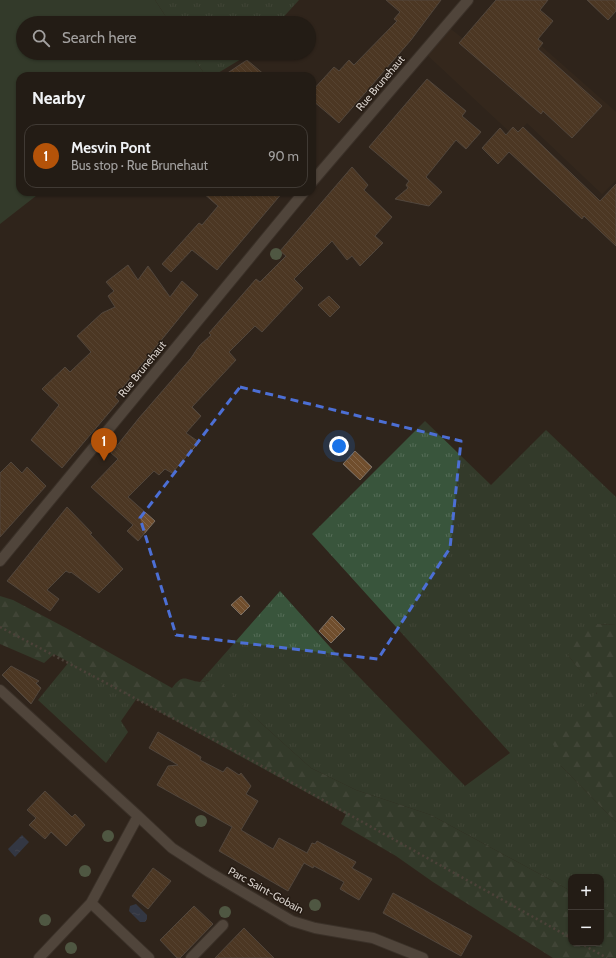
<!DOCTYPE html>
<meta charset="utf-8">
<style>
:root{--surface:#231c15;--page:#2f2922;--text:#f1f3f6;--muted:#a3a1a0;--line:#403a34;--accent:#b45309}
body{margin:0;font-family:Cabin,sans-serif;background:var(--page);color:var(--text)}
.controls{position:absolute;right:12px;bottom:12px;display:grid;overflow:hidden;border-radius:8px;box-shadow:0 1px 3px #0004}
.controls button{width:36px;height:36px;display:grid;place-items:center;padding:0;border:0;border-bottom:1px solid var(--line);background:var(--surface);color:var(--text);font:20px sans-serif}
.you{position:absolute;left:339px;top:446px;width:14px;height:14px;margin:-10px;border:3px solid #fff;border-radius:50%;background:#1a73e8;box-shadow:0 0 0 6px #1a73e833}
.badge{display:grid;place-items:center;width:26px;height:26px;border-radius:50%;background:var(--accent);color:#fff;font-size:13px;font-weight:700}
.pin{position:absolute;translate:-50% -33px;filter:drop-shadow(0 1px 2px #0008)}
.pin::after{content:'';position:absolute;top:21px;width:14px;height:12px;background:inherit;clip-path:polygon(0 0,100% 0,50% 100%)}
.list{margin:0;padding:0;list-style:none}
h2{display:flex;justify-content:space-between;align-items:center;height:52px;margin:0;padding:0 16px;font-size:17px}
h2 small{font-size:13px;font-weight:400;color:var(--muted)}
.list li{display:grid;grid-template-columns:26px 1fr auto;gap:12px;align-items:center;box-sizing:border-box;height:64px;margin:0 8px 8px;padding:0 8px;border:1px solid var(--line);border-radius:12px}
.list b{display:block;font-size:15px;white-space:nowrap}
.list p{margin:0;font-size:13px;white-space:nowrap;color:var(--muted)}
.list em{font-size:13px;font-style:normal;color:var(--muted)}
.icon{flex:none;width:22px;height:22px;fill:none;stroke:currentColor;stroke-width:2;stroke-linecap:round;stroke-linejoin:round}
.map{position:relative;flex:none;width:616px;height:958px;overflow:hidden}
.search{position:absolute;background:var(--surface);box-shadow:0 1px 3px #0004;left:16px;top:16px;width:300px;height:44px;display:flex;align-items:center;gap:10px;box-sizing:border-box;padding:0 14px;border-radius:22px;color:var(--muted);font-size:15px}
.panel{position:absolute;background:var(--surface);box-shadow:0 1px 3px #0004;left:16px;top:72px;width:300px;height:124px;border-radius:12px}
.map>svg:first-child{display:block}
.built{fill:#3b2c1e}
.grass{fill:url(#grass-tufts)}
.forest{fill:url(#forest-firs)}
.pitch{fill:#39553c}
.water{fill:url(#water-ripples)}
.building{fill:url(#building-back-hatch);stroke:#7b6f64}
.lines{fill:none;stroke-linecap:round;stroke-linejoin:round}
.lane-casing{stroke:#494139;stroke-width:12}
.street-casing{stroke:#494139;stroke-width:12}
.secondary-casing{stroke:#494139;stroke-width:12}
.path{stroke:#6f665e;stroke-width:2.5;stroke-dasharray:2 3;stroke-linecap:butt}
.lane{stroke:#796d63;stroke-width:10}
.street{stroke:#796d63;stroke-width:10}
.secondary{stroke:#796d63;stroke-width:10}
.tree{fill:#769471}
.marked{fill:none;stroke:#4c6fd5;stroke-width:3;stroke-dasharray:8 5;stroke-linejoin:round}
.labels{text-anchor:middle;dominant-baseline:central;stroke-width:3;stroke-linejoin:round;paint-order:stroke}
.street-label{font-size:11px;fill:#d8d1cb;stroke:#251b13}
</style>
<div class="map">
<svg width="616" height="958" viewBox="0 0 616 958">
<defs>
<pattern id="grass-tufts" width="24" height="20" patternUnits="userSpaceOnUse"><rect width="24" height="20" fill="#39553c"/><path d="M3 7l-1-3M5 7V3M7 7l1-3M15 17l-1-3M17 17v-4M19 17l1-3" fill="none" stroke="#556c57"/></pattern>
<pattern id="forest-firs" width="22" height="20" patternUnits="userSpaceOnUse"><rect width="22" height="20" fill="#39553c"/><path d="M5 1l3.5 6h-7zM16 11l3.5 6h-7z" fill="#556c57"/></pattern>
<pattern id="water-ripples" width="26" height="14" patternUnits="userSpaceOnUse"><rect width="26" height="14" fill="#394f74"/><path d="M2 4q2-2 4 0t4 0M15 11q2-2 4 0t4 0" fill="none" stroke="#556786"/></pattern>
<pattern id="building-back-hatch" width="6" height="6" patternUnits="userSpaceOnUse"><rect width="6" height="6" fill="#704e2d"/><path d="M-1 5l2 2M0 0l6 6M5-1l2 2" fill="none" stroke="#84664a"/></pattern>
</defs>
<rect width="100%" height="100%" fill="#2f251c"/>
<!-- built -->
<path class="built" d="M513,21L616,112V180L602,194L527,123L514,136L423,51L446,25L483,55Z"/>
<!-- grass -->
<path class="grass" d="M155,0H299L278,23H170Z
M190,53H251L213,76H206Z
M425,421L491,485L546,430L616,497V625L597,624L568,655L597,692L561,766L616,822V915L601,907V877H571V891L431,815L356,790L311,768L262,724L216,679L200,682L280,591L330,647L465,786L510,753L312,534Z
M69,662L137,698L121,721L128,732L106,763L38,700Z"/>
<!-- forest -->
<path class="forest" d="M0,596L13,600L66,628L172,688C184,672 186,681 200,682C205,682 211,679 216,678L262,724L311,768L356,790L431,815L571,891V943H601V907L616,915V958H553L433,882L396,856L341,824L346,814L54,654L44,663L0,644Z
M597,624L616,625V822L561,766L551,738L597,693L568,655L578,633Z"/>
<!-- pitch -->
<path class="pitch" d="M0,0H155L170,23H23V53H190L206,76H20V192H41L0,224Z"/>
<!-- water -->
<path class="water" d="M22,835L29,842L15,857L8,849Z
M136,904L147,915V919L145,922H140L129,911L130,906Z"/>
<!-- building -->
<path class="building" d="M386,0H441L411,40L339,123L312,100V91L334,67L339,71L349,60L354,65L397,21L394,19L400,12Z
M496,0H548L540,10L553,21L538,39L543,43L538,49L602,106L572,138L543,111L541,114L459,43Z
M587,0H616V11L608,20Z
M247,60L266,76H223Z
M427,79L466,111L462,116L481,132L466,149L456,140L426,177L442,192L429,206L395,199L408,188L406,185L409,181L369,147Z
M513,127L518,132L523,127L600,201L616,184V246L584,216L582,219L509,152L498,164L482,148L500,128L506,135Z
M352,167L368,185L364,190L392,217L375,236L383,243L360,266L352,256L347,260L332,241L294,279L303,288L262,332L255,326L229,352L236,360L192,407L201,416L186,433L199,442L172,473L165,469L159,475L154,471L128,497L155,521L138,541L127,531L133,525L91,487L118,459L111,453L139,418L191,358L199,346L211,335L209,333L256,279L260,282L286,256L280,251Z
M202,192H283L217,270L192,250L171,272L162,264L199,223L202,225L218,206Z
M128,265L138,280L148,266L170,297L182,281L198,295L115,397L119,401L62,468L31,440L59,405L42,389L65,367L70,372L91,352L77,336L102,313L115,307L108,296L114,291L106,282Z
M329,296L340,307L330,317L318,305Z
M355,451L372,467L360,480L343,464Z
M11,462L22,473L27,467L46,486L0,537V473Z
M67,507L92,533L90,534L123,569L99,593L71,572L70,573L66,571L47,590L59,599L50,611L7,581Z
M241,596L250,606L241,615L231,605Z
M332,616L345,629L331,643L319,631Z
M11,666L39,681L36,683L41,688L31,704L2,675Z
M158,732L201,757L200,760L223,772L227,767L239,775L241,773L251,786L246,794L258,801L241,830L273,849L279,838L307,853L312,843L315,844L317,841L356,862L352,868L372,879L359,900L340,889L344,882L314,866L313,868L304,863L288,891L219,851L232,827L157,785L168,766L178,765L149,748Z
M45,791L72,817L75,814L85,825L66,846L51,832L45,839L29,825L36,818L27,810Z
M153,868L171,881L148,909L132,896Z
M393,893L472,936L461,956L383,913Z
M194,906L213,924L180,958H177L160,940Z
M244,928L274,958H215Z"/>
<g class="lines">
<!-- lane casing -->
<g class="lane-casing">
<path id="lane" d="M191,958L223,925"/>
</g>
<!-- street casing -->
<g class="street-casing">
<path id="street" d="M0,690L138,816L91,903L39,958
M138,816L172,848L209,872L292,921L315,928L373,938L423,958
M91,903L149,958"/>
</g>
<!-- secondary casing -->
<g class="secondary-casing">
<path id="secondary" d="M312,182L468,0
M0,561L304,192"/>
</g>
<!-- path -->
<path class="path" d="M0,627L233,750L571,938
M580,943L607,958"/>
<!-- lane -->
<use href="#lane" class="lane"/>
<!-- street -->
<use href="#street" class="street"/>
<!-- secondary -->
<use href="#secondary" class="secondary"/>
</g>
<!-- trees -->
<g class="tree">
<circle cx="276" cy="254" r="6"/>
<circle cx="201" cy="821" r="6"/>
<circle cx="108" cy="836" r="6"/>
<circle cx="85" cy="871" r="6"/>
<circle cx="315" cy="905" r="6"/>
<circle cx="225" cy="912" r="6"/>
<circle cx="45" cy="920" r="6"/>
<circle cx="71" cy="948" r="6"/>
</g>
<!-- marked area -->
<path d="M0 0H616V958H0ZM240,387L461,441L450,548L378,659L176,635L140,518Z" fill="#2f251c" fill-opacity=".55" fill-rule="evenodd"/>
<path class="marked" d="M240,387L461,441L450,548L378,659L176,635L140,518Z"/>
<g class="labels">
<!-- street labels -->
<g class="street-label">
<text transform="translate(380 83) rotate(-50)">Rue Brunehaut</text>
<text transform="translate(142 369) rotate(-51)">Rue Brunehaut</text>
<text transform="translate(266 890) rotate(29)">Parc Saint-Gobain</text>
</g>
</g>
</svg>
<div class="controls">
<button>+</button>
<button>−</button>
</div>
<div class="you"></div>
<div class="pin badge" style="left:104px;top:461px">1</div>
<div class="search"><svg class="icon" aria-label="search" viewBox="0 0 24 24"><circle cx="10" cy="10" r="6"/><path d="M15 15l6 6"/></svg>Search here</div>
<section class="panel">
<h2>Nearby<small></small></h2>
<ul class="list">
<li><span class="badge">1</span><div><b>Mesvin Pont</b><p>Bus stop · Rue Brunehaut</p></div><em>90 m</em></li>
</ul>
</section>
</div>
